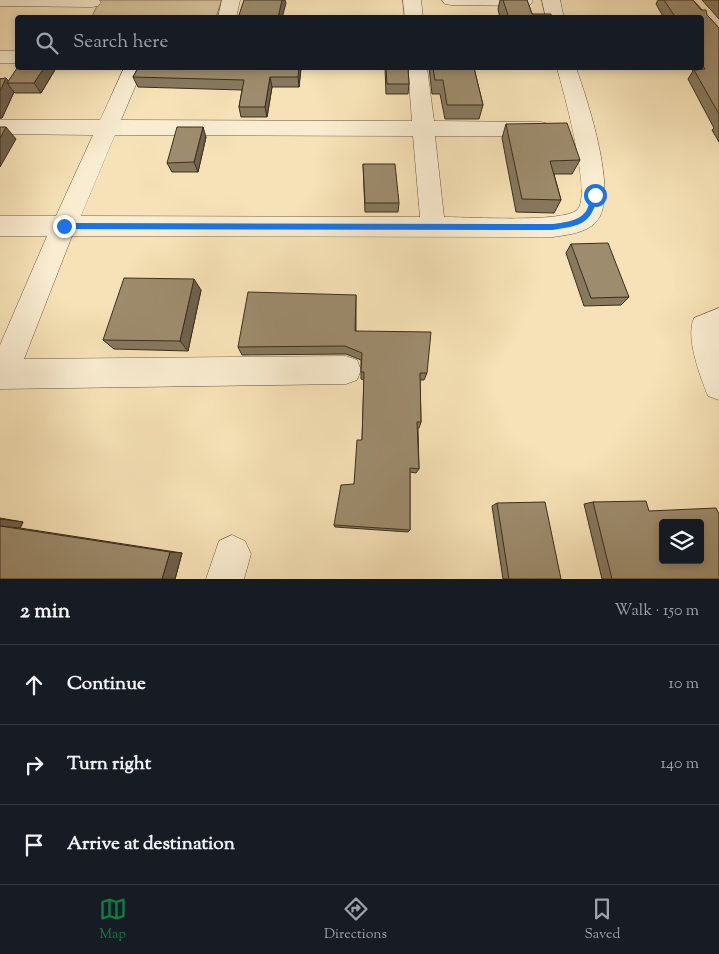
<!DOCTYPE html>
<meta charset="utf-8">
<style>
:root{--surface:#171b24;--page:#20242c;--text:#f1f3f6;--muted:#9ea1a6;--line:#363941;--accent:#0b8043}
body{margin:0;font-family:"Sorts Mill Goudy",serif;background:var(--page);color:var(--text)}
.controls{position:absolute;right:15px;bottom:15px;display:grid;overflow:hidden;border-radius:5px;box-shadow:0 2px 8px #0003}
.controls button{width:45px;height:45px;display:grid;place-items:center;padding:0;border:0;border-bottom:1px solid var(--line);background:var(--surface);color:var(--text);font:25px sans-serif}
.stop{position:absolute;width:15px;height:15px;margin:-11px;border:4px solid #1a73e8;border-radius:50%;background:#fff}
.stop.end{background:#1a73e8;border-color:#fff;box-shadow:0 1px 5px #0008}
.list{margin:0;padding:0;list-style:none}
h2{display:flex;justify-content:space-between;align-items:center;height:65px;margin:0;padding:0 20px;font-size:21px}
h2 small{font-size:16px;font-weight:400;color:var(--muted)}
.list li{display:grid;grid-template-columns:32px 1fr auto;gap:15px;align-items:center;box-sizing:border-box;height:80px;padding:0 20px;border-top:1px solid var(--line)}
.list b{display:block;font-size:19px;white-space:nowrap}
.list em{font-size:16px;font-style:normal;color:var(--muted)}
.icon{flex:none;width:28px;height:28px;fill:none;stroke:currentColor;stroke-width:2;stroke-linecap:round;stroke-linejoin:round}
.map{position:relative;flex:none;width:719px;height:579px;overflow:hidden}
.search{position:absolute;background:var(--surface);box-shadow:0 2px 8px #0003;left:15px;right:15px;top:15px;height:55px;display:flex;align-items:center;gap:12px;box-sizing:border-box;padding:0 18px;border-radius:5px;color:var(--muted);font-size:19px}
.sheet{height:305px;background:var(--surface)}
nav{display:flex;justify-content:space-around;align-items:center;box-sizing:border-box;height:70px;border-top:1px solid var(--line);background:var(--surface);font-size:14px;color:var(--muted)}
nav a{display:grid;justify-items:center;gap:2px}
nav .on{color:var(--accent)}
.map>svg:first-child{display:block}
.green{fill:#d6c39c;stroke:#89785c}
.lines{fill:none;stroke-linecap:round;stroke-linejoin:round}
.minor-casing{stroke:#6a5b43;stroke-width:1}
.minor{fill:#f9ecd0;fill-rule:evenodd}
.wall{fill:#87785e;stroke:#3c2e1d}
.shaded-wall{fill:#6e624c;stroke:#3c2e1d}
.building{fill:#9d8c6d;stroke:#3c2e1d;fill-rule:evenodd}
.route{fill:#1a73e8}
</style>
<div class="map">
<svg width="719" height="579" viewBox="0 0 719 579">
<rect width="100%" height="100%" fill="#f6e2b6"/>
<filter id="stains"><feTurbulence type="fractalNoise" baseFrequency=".004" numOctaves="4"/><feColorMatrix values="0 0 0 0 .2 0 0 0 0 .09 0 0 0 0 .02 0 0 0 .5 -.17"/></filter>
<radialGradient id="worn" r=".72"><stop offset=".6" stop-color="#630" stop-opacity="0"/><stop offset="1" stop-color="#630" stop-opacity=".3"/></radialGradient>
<!-- green -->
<path class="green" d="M100,0H222L216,17L91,18Z"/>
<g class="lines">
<!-- minor casing -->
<g class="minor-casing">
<path id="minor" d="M0,0H99L101,2L98,6L92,7L0,6Z
M222,0H240L236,18H218Z
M403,0H421L423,18H405Z
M442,0H532L533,1L530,5L524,6L451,5L445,4Z
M542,0H560L564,18H546Z
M0,51H18V63H0Z
M124,68H143L121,120L412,121L408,68H427L434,121L541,122L549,124L552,129L549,134L541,136H435L444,217C468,217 563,223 577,210C593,196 563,90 557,68H576C587,98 620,198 596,222C586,233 567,235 553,237L72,236L24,359L346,356L357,360L361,370L357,380L346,384L0,389V345L47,236H0V216H56L93,135L0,134V120H100ZM115,135L413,136L420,217L81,216Z
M719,308V400L708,396C700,376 685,337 694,318Z
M232,535L245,541L251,554L244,579H206L219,541Z"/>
</g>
<!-- minor -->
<use href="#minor" class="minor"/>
</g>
<!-- wall -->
<path class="wall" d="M500,0H527L532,14L552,18H500L498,9Z
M658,0H693L719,28V142L712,130L714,128L688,79L693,71L691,68H702V18H664L656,4Z
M702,0H719V19Z
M18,67L56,68L41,93H15L14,92L2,118H0V79L6,78L8,82Z
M138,68H301L299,87H272L267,117H241L239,107L242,90L138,87L133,77Z
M385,68H408L409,84L408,94H386Z
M429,68H474L483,105L479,119H445L440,94H432Z
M506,124L580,160L572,174H554L561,200L554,213L516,212L502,138Z
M206,137L198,172H172L167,163Z
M363,164L399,203L398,212H365Z
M571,244L629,297L621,305L584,306L566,253Z
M201,290L188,351L114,349L103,340Z
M356,295V331L427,373L424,380H420L421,422L419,428H418L419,469L416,473L410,472V530L408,532L335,527L334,525L354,484L362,440L364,380L361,379V360L346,354L242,355L238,347Z
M593,502L649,511L719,579H602L584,504Z
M497,503L561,579H503L492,506Z
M0,518L23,522L20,528L182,553L175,579H0Z"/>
<!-- shaded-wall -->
<path class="shaded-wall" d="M282,0H285L286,3L282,18H278Z
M44,68H56L41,93L34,83Z
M299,68H301L299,87L298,77Z
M270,77L272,87L267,117L265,107Z
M6,78L10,83H7L14,92L2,118H0V91Z
M6,127L16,139L0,167V138Z
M203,127L206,137L198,172L194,162Z
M194,279L201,290L188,351L180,341Z
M0,519L23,522L20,528L0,526Z
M170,552L182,553L175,579H162Z"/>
<!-- building -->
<path class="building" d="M244,0H282L278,18H238Z
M503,0H527L532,14H551L552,18H509Z
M664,0H693L701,10H706L707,15L719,28V114L694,70L705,69L702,64V18H676Z
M18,67V68H44L34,83H7Z
M138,68H299L298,77H270L265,107H239L244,80L133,77Z
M386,68H408L409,84H387Z
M433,68H474L483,105H447L443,80H435Z
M6,78L0,91V79Z
M567,123L580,160L550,161L561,200L522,199L506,124Z
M0,127H6L0,138Z
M177,127H203L194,162L167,163Z
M363,164H395L399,203H365Z
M608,243L629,297L591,298L571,244Z
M124,278L194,279L180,341L103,340Z
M248,292L356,295L355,331L431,332L427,373H420L421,422H417L419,469L410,468V530L334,525L341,485L354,484L357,440H362L364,372H361L362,353L345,346L238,347Z
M646,501L649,511L716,508L719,514V579H612L593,502ZM663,523H700V560H663Z
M545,502L561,579H509L497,503Z
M0,526L170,552L162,579H0Z"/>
<!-- route -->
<path class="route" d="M595,192L598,195C591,225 581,225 553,230L64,229L60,226L64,223L553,224C566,222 583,221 588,207C590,201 590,196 595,192Z"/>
<rect width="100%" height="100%" filter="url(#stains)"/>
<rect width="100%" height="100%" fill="url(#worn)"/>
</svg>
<div class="controls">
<button><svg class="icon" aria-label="layers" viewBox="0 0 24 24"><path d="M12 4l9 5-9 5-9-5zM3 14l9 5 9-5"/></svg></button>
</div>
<div class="stop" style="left:595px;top:195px"></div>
<div class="stop end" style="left:64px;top:226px"></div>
<div class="search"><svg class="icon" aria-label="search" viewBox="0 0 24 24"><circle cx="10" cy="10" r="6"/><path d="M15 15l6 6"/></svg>Search here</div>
</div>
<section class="sheet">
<h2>2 min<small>Walk · 150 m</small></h2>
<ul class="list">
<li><svg class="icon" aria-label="ahead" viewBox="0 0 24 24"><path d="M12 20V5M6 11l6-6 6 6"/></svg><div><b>Continue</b></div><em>10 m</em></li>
<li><svg class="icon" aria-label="right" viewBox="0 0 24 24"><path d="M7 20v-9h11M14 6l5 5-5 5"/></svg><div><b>Turn right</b></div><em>140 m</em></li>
<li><svg class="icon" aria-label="arrive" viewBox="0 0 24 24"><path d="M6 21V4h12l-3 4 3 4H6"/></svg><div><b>Arrive at destination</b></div></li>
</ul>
</section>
<nav>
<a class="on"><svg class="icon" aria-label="map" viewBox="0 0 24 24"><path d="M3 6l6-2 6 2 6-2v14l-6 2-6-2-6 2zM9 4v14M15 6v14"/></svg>Map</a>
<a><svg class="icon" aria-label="directions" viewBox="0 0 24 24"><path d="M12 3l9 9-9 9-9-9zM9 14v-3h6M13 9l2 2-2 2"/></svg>Directions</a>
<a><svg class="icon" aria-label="saved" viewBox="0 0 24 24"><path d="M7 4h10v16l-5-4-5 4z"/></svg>Saved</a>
</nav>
